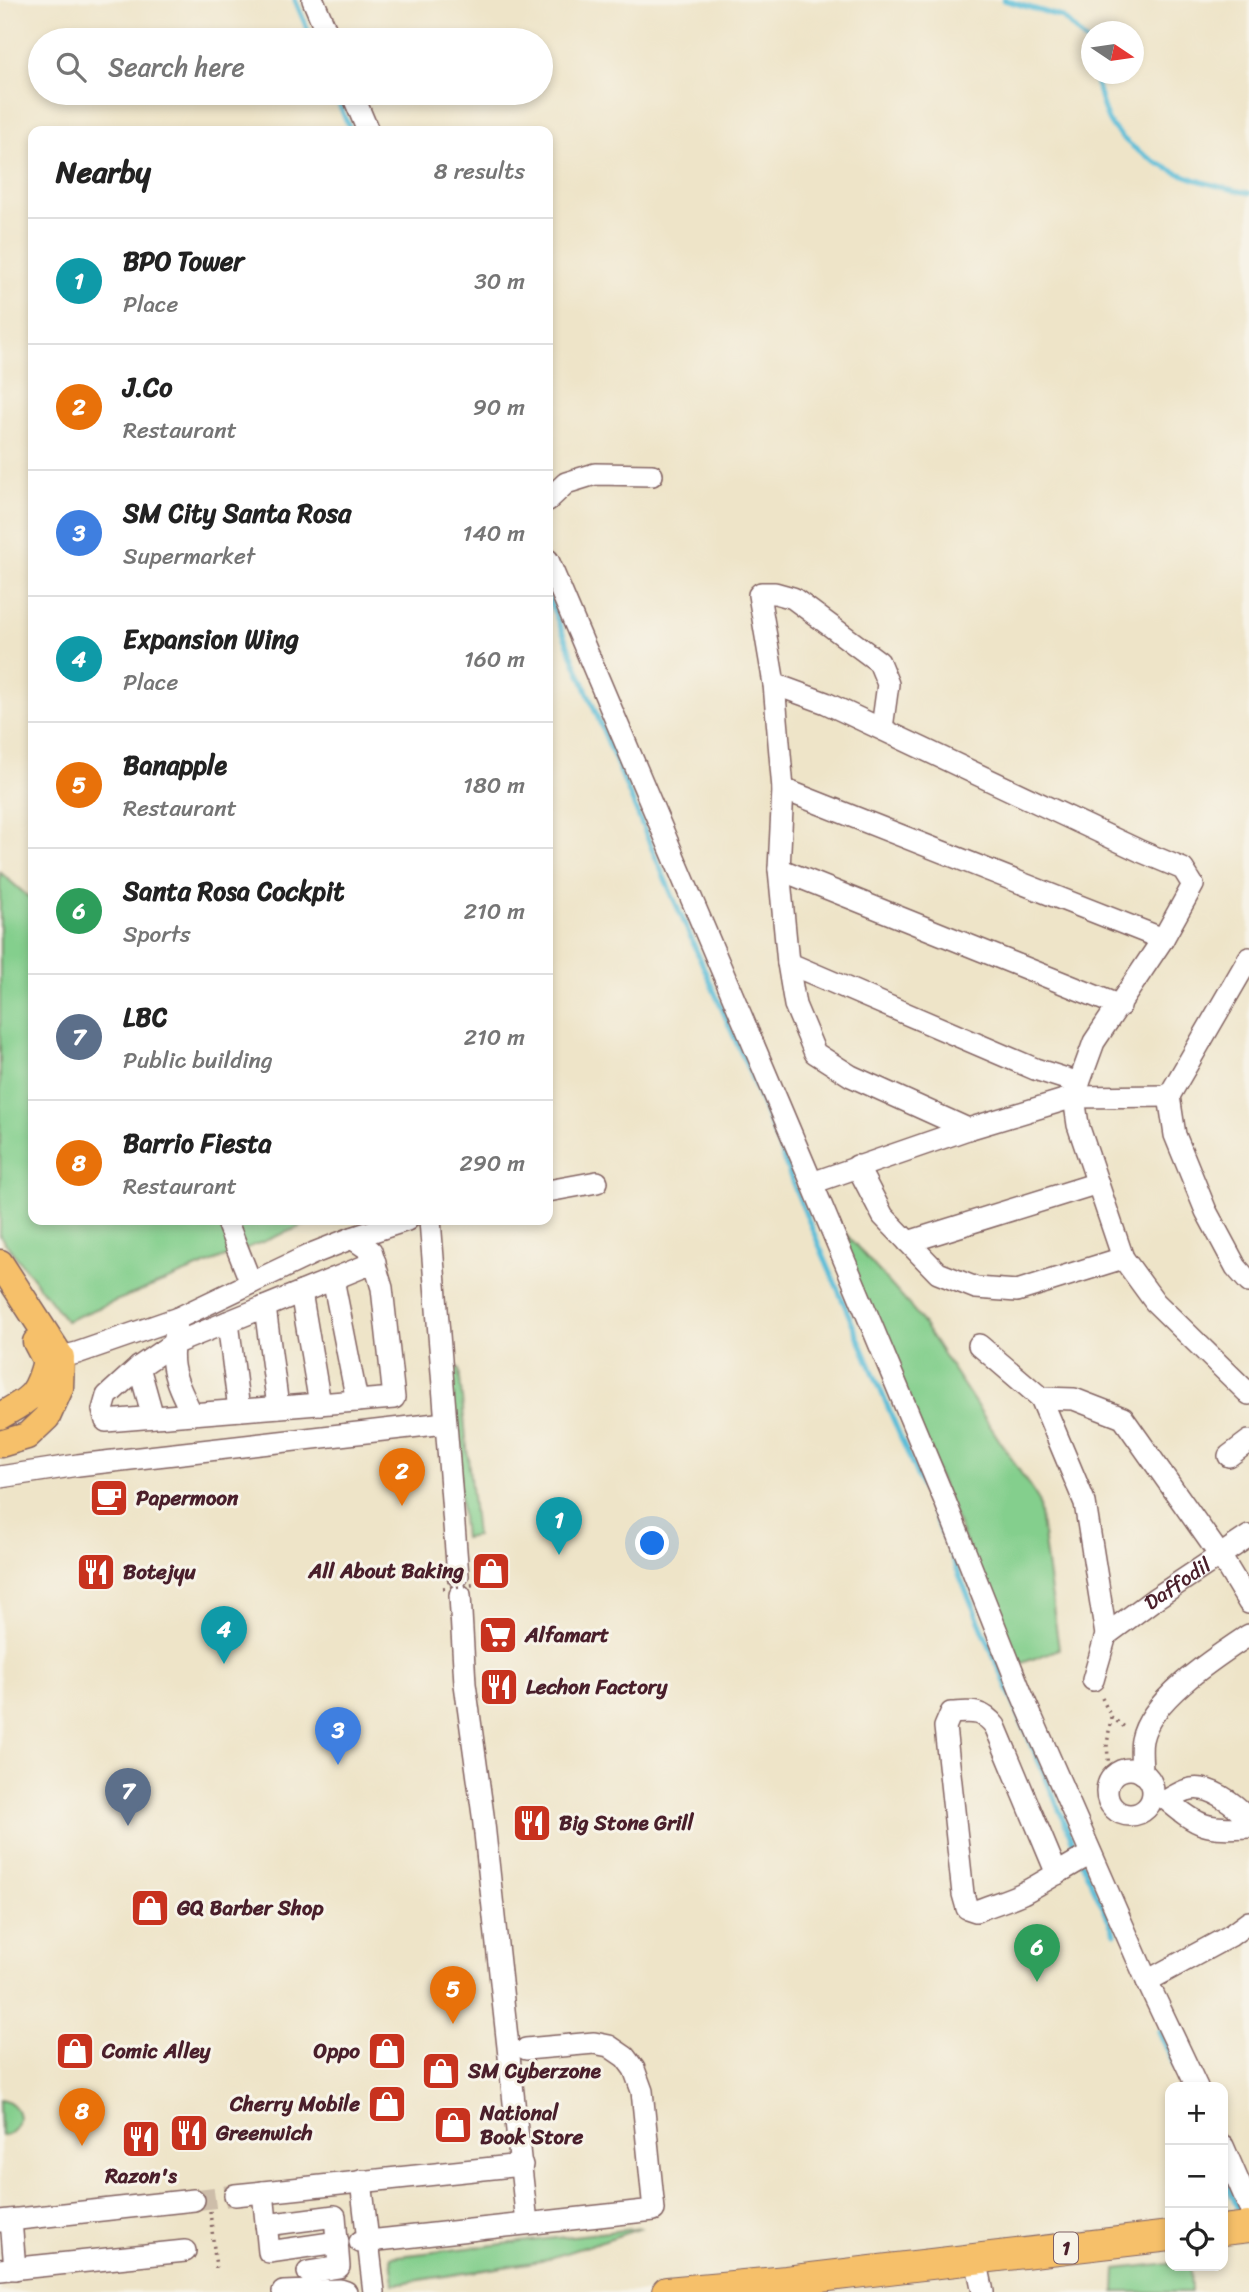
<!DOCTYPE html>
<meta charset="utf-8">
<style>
:root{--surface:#fff;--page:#f2f2f2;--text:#222;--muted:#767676;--line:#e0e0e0;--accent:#c8321e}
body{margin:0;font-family:Sriracha,sans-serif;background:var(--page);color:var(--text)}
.controls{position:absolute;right:21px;bottom:21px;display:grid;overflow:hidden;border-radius:14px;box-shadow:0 4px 10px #0003}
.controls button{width:63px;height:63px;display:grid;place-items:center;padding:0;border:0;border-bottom:2px solid var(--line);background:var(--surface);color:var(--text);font:35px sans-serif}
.compass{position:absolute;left:1081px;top:21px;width:63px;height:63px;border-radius:50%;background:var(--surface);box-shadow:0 4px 10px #0003;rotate:103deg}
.you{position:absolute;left:653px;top:1544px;width:24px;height:24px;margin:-18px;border:5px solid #fff;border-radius:50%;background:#1a73e8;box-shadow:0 0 0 10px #1a73e833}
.badge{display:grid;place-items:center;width:46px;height:46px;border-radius:50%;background:var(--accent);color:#fff;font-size:23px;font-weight:700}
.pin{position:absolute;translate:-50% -58px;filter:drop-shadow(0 2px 4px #0008)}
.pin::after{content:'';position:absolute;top:37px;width:24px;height:21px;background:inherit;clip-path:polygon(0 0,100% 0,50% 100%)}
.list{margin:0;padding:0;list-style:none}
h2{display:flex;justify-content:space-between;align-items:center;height:91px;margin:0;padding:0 28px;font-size:30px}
h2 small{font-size:23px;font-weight:400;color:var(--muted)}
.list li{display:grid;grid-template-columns:46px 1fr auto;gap:21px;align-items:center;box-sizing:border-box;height:126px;padding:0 28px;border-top:2px solid var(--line)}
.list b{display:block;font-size:26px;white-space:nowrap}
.list p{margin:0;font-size:23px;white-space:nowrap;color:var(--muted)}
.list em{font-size:23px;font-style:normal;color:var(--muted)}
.icon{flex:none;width:38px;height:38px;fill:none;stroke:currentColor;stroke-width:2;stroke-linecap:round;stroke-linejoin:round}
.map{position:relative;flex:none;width:1249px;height:2292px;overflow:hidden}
.search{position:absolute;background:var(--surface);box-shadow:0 4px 10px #0003;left:28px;top:28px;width:525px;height:77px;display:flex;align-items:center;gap:18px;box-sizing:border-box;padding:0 24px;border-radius:38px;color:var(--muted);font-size:26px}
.panel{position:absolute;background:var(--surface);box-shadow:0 4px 10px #0003;left:28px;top:126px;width:525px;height:1099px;border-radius:14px}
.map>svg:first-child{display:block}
.green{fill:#84cf8d;stroke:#67775c;stroke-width:2}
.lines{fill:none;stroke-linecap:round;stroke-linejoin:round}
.stream{stroke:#5abdd8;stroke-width:5}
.minor-tunnel{stroke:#cdbda9;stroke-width:21;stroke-dasharray:21 10;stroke-linecap:butt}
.minor-casing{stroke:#836462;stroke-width:24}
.major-casing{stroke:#836462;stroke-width:29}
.highway-casing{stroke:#836462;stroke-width:32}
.path{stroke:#836462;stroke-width:3.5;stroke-dasharray:2 5;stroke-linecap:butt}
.minor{stroke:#fff;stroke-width:21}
.major{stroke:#f6c06b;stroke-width:26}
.highway{stroke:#f6c06b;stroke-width:30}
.path-bridge{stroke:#836462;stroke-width:3.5;stroke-dasharray:2 5;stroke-linecap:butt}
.labels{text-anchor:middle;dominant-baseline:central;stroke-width:6;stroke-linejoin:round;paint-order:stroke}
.shield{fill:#f7f3e8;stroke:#7e5f64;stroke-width:2}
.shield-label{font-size:19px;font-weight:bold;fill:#4a1f2b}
.poi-label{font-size:21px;font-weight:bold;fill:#4a1f2b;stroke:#f7f3e8;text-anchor:start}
.street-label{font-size:21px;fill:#4a1f2b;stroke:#f7f3e8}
</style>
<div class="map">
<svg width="1249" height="2292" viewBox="0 0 1249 2292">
<rect width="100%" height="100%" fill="#f7f3e8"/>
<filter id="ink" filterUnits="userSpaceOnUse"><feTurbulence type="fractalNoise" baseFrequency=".0143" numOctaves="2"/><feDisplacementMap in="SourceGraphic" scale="14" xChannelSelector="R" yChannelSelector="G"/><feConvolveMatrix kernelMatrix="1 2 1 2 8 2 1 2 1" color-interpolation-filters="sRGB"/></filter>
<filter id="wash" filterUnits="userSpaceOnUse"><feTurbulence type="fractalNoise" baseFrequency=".00686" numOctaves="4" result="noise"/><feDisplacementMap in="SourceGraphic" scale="28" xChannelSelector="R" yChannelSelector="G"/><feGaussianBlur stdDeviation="1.57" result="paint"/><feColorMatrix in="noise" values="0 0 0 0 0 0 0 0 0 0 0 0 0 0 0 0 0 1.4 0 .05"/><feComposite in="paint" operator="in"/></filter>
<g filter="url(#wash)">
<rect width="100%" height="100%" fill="#eee4c8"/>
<!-- green -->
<path class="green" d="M0,872L33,901V1220H317L66,1321L0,1236Z
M829,1215L916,1313L1038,1499L1059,1649L1017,1665Z
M448,1368L459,1369L476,1536L464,1538Z
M0,2099C24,2102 26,2133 1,2136Z
M642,2228L541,2261L394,2284L391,2257Z
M1170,2263V2266H1190L1191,2292H1115L1116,2269Z"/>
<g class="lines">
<!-- stream -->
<path class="stream" d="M295,0L312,40
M1004,0L1062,17L1088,43L1092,60
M1094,74C1098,86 1103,115 1111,125C1143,166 1200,184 1249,193
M334,93L351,131
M548,597L655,856L749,1071L796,1191L1078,1854
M1082,1863L1115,1933
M1159,2031L1184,2087
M1223,2175L1237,2207"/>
</g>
</g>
<g filter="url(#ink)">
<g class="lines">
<!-- minor-tunnel -->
<path class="minor-tunnel" d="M194,2200L235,2195"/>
<!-- minor casing -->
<g class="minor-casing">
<g id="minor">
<path d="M313,0L330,40"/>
<path d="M352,93L368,131"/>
<path d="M548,500L566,483L595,474L652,475"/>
<path d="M548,560L812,1183L945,1501L1022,1695L1147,1981L1197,2087"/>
<path d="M774,684L826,703L1140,851L1183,869L1193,885L1163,939L1094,1042L1074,1097L1078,1125L1123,1258L1155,1302L1249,1394"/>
<path d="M882,728L888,684L879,662L793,598L775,593H761L759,595L774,684L783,789L779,869L788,963L795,1005L815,1053L851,1076L968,1129"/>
<path d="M783,789L1163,939"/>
<path d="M779,869L1120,1006"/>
<path d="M1249,958L1169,1096L1175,1135L1206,1211L1236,1267L1249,1282"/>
<path d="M788,963L1035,1069L1079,1083"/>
<path d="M857,1166L883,1216L938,1273L976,1288L1017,1291L1123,1258"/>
<path d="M812,1183L968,1129L1074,1097L1169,1096"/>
<path d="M548,1191L597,1182"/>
<path d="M226,1220L251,1283"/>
<path d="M430,1220L458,1576"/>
<path d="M908,1242L1098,1183"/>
<path d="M333,1279L357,1401"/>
<path d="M301,1292L320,1404"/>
<path d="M265,1307L278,1407"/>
<path d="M178,1318C167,1362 172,1374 192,1414L394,1398L382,1288L371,1251L352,1238"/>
<path d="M228,1322L239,1410"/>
<path d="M979,1345L1041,1398L1085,1503L1106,1635L1093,1680"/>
<path d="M46,1361L77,1353L178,1318L314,1253L352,1238L407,1220"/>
<path d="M139,1367L153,1417"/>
<path d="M1041,1398L1074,1399L1123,1418L1221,1557L1249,1603"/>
<path d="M192,1414L106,1421L103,1410L107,1396L139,1367L171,1345L375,1262"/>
<path d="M1229,1456L1249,1441"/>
<path d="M0,1477L78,1465L445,1423"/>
<path d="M460,1595L465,1684L483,1815L527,2223"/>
<path id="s1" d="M1106,1635L1156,1598L1249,1536"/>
<circle cx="1130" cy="1792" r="23"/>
<path d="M1142,1773C1142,1763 1140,1750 1142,1740C1150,1699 1216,1657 1249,1635"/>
<path d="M1249,1819C1235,1804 1209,1783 1187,1790C1180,1792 1173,1797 1167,1800C1200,1828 1206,1829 1249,1827"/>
<path d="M1057,1874L995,1726C982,1709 971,1712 951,1713L945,1727L963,1894L967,1908L976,1911C991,1905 1008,1900 1023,1893C1046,1881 1068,1866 1091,1854"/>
<path d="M1147,1981L1230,1936L1249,1922"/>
<path d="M1223,2146L1249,2206"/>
<path d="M361,2181L374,2292"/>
<path d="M263,2192L269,2252L338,2242"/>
<path d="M235,2195L522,2165"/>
<path d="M11,2220L15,2269"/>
<path d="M0,2221L194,2200"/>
<path d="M266,2225L335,2216L339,2267L308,2272"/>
<path d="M360,2242L654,2210L642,2091L634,2069L625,2057L609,2046L594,2043L526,2049"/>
<path d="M976,2259L983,2292"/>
<path d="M0,2270L185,2251"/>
<path d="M283,2292L340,2290L346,2292"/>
</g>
</g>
<!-- major casing -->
<g class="major-casing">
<path id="major" d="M0,1263L61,1357L60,1388L47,1417L27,1436L0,1444
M0,1416C31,1398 37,1397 46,1361L36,1342"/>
</g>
<!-- highway casing -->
<g class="highway-casing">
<path id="highway" d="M1223,2230L1249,2227
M667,2292L786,2281L1170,2236"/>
</g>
<!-- path -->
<path class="path" d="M1102,1698L1111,1717L1107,1745L1110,1781
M1111,1717L1126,1728
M480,2066L491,2065
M210,2211L216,2268"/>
<!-- minor -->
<use href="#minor" class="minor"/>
<!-- major -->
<use href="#major" class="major"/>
<!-- highway -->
<use href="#highway" class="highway"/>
<!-- path-bridge -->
<path class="path-bridge" d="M443,1588L480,1584"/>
</g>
</g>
<!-- icons -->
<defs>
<g id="cafe-square" transform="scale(2.0125)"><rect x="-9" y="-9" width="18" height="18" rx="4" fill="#c8321e" stroke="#f7f3e8"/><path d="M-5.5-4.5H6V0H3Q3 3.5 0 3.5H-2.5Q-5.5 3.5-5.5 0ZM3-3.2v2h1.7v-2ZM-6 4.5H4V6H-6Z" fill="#fff"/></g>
<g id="shop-square" transform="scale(2.0125)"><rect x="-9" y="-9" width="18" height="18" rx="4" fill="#c8321e" stroke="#f7f3e8"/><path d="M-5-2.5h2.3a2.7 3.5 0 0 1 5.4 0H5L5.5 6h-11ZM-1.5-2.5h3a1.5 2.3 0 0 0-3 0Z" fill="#fff"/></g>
<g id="restaurant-square" transform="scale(2.0125)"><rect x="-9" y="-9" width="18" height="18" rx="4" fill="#c8321e" stroke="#f7f3e8"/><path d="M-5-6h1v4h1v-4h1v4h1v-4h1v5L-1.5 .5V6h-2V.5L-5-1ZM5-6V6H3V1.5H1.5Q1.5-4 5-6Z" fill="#fff"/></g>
<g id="supermarket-square" transform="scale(2.0125)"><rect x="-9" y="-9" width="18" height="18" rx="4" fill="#c8321e" stroke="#f7f3e8"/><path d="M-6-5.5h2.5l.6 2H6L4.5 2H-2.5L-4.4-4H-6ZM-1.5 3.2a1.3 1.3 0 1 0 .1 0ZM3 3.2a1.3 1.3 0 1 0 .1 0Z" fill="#fff"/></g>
</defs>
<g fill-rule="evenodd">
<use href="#cafe-square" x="109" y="1498"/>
<use href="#shop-square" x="491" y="1571"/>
<use href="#restaurant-square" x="96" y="1572"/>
<use href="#supermarket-square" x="498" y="1635"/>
<use href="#restaurant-square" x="499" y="1687"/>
<use href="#restaurant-square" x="532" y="1823"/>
<use href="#shop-square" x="150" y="1908"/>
<use href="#shop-square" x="75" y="2051"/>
<use href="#shop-square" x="387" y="2051"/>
<use href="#shop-square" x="441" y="2071"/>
<use href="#shop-square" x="387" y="2104"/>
<use href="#shop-square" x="453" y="2125"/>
<use href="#restaurant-square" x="189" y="2133"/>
<use href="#restaurant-square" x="141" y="2139"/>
</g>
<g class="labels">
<!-- shield labels -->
<rect class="shield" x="1054" y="2232.5" width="24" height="31" rx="5"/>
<g class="shield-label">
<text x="1066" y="2248">1</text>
</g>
<!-- poi labels -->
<g class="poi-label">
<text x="136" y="1498">Papermoon</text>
<text x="464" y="1571" text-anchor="end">All About Baking</text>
<text x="123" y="1572">Botejyu</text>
<text x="525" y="1635">Alfamart</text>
<text x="526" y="1687">Lechon Factory</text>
<text x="559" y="1823">Big Stone Grill</text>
<text x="177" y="1908">GQ Barber Shop</text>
<text x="102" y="2051">Comic Alley</text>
<text x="360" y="2051" text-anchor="end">Oppo</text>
<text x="468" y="2071">SM Cyberzone</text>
<text x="360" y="2104" text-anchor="end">Cherry Mobile</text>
<text x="480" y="2113">National<tspan x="480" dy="24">Book Store</tspan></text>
<text x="216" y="2133">Greenwich</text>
<text x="141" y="2176" text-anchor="middle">Razon's</text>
</g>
<!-- street labels -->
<g class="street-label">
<text stroke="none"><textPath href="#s1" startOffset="88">Daffodil</textPath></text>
</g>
</g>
</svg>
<div class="controls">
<button>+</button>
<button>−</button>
<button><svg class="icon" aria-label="locate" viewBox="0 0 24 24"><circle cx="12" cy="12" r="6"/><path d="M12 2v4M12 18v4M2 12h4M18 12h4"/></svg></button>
</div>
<svg class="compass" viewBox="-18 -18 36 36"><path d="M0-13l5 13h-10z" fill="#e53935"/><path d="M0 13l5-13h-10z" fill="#767676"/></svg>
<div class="you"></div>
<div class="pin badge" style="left:559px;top:1555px;background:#0f9aa8">1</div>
<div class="pin badge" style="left:402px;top:1506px;background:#e8710a">2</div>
<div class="pin badge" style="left:338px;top:1765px;background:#3f7fe0">3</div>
<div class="pin badge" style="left:224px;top:1664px;background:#0f9aa8">4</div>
<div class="pin badge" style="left:453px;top:2024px;background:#e8710a">5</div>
<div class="pin badge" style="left:1037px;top:1982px;background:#2e9e5b">6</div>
<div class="pin badge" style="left:128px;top:1826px;background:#5c6f8a">7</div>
<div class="pin badge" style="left:82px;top:2146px;background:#e8710a">8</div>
<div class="search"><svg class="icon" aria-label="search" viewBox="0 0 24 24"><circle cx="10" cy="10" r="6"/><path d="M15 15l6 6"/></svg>Search here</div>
<section class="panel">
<h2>Nearby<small>8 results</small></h2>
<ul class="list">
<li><span class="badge" style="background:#0f9aa8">1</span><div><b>BPO Tower</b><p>Place</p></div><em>30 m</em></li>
<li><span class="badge" style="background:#e8710a">2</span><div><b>J.Co</b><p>Restaurant</p></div><em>90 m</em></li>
<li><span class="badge" style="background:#3f7fe0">3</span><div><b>SM City Santa Rosa</b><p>Supermarket</p></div><em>140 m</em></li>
<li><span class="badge" style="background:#0f9aa8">4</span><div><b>Expansion Wing</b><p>Place</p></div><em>160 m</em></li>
<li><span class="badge" style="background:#e8710a">5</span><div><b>Banapple</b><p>Restaurant</p></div><em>180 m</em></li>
<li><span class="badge" style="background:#2e9e5b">6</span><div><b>Santa Rosa Cockpit</b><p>Sports</p></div><em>210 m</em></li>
<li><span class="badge" style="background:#5c6f8a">7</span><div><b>LBC</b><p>Public building</p></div><em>210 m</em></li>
<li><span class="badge" style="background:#e8710a">8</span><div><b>Barrio Fiesta</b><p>Restaurant</p></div><em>290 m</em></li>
</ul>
</section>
</div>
